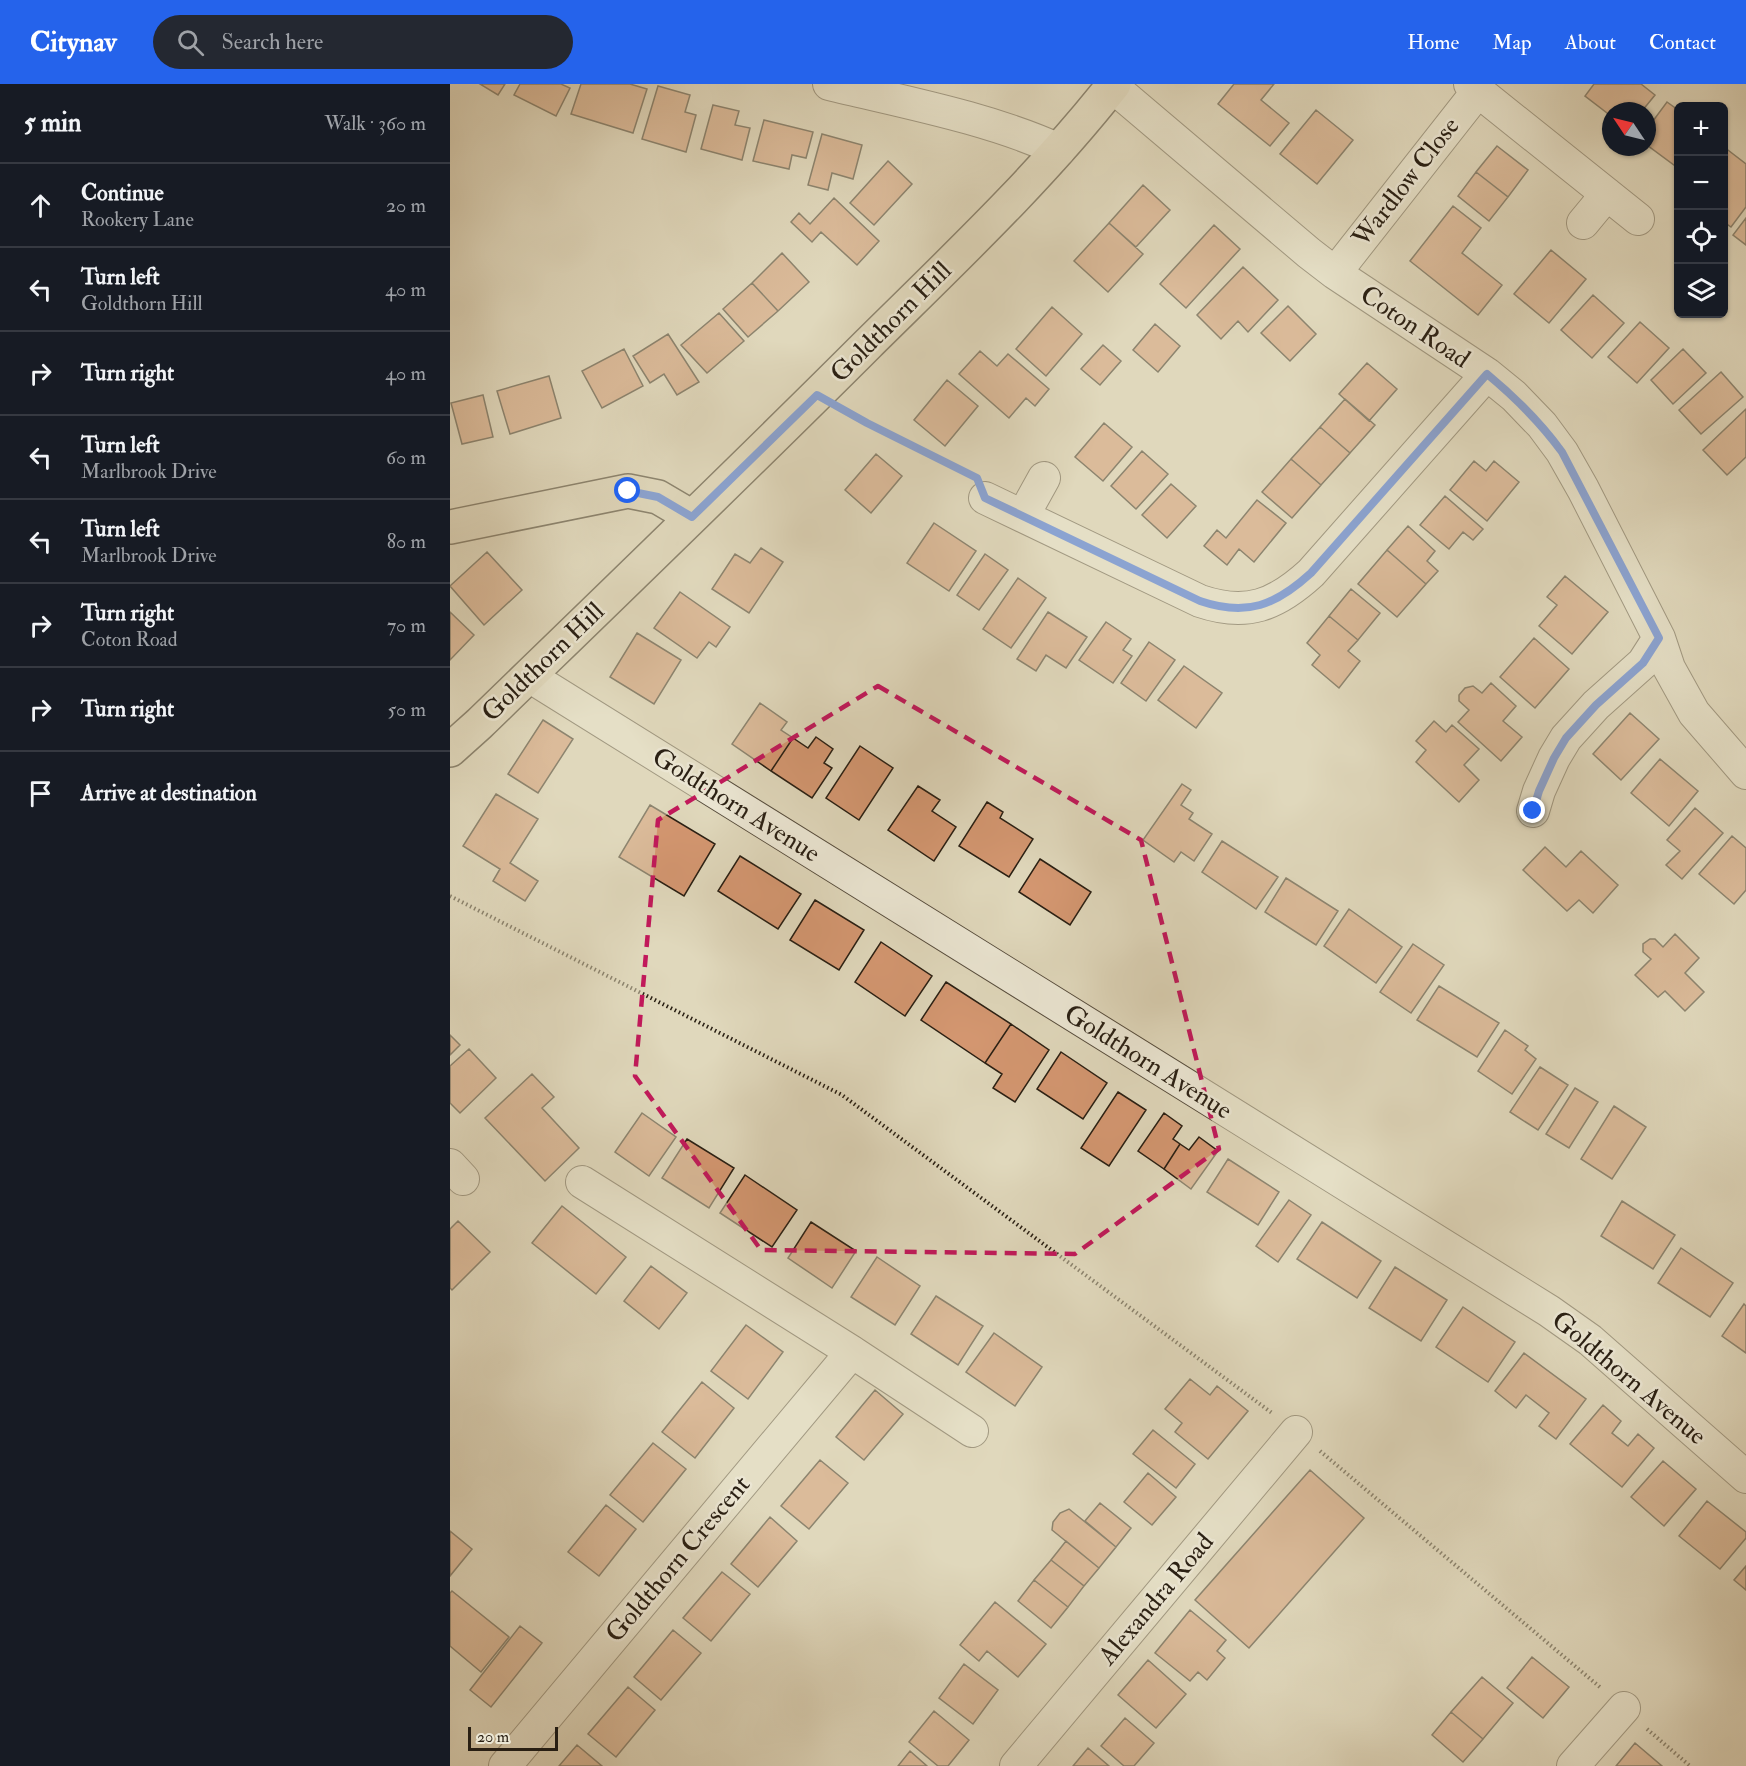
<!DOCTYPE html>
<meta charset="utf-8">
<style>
:root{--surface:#171b24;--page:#242831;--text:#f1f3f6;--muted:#9ea1a6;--line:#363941;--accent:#2563eb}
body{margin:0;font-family:"IM FELL Double Pica",serif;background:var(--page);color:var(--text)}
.controls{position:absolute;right:18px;top:18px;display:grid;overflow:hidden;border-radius:9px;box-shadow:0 2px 4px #0004}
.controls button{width:54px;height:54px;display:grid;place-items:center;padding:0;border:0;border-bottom:2px solid var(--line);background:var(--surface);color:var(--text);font:30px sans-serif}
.compass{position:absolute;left:1152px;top:18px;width:54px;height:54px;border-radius:50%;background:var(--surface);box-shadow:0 2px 4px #0004;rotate:305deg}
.scale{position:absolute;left:18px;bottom:15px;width:90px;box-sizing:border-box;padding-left:6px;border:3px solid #291f13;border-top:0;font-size:16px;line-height:21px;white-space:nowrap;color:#291f13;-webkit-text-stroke:4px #ebe6d3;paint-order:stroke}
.stop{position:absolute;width:18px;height:18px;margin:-14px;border:4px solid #2563eb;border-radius:50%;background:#fff}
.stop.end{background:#2563eb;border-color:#fff;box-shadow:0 2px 6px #0008}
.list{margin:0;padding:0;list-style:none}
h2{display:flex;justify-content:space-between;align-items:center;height:78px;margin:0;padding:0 24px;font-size:26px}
h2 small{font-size:20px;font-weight:400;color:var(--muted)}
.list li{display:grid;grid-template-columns:39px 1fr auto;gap:18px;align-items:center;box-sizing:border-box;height:84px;padding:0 24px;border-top:2px solid var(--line)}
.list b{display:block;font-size:22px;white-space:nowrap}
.list p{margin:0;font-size:20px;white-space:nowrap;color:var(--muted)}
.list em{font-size:20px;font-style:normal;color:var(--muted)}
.icon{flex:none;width:33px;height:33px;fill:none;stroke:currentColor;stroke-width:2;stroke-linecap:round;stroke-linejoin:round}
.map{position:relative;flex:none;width:1296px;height:1682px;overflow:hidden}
header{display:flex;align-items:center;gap:36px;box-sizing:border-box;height:84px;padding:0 30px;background:var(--accent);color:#fff}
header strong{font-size:28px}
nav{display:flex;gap:33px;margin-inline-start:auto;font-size:21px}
.search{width:420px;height:54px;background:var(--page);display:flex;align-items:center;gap:15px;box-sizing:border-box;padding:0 21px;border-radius:33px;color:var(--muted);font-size:22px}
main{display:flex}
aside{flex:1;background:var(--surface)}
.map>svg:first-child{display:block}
.building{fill:#d49771;stroke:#291f13;stroke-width:1.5}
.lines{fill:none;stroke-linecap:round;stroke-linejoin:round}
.minor-casing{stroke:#574d3d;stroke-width:34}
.major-casing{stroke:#291f13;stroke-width:36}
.path{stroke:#291f13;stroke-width:4;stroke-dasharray:1.5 3;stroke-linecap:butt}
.minor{stroke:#ebe6d3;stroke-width:32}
.major{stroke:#e0d8bc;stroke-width:33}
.route{stroke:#2563eb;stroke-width:8}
.marked{fill:none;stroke:#c2185b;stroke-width:4.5;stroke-dasharray:12 8;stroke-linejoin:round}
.labels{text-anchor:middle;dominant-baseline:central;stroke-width:5;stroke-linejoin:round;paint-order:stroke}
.street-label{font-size:26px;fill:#291f13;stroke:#ebe6d3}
</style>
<header>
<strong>Citynav</strong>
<div class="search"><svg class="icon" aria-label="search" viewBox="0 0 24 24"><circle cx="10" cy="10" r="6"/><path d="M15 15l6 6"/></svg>Search here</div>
<nav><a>Home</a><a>Map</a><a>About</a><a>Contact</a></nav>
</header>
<main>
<aside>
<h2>5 min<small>Walk · 360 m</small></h2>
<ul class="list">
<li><svg class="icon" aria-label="ahead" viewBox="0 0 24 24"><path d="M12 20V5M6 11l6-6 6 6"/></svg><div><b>Continue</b><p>Rookery Lane</p></div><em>20 m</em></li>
<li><svg class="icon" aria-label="left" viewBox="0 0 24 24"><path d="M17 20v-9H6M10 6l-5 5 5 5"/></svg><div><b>Turn left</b><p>Goldthorn Hill</p></div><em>40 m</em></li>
<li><svg class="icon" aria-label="right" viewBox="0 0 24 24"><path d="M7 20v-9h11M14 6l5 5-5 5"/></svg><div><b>Turn right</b></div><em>40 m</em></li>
<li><svg class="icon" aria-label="left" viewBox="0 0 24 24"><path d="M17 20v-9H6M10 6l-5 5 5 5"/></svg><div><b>Turn left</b><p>Marlbrook Drive</p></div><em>60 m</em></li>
<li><svg class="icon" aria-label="left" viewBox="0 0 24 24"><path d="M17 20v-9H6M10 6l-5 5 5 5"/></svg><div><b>Turn left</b><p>Marlbrook Drive</p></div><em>80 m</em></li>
<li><svg class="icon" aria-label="right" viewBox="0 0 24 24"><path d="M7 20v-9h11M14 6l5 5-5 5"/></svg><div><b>Turn right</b><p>Coton Road</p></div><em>70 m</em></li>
<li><svg class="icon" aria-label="right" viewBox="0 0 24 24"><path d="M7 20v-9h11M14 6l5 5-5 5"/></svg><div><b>Turn right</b></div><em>50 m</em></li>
<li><svg class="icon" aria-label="arrive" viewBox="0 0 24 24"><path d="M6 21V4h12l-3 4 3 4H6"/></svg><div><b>Arrive at destination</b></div></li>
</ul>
</aside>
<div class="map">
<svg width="1296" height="1682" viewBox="0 0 1296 1682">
<rect width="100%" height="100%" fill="#e0d8bc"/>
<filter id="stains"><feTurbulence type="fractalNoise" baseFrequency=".00333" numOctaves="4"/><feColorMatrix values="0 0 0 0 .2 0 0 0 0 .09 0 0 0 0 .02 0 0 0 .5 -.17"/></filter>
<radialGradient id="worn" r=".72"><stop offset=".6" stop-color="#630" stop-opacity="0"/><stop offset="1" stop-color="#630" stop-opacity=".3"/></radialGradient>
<!-- building -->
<path class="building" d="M30,0H55L48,11Z
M70,0H111L120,4L106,32L64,11Z
M131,0H180L197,5L183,49L121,30Z
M784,0H824L811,16L839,39L820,62L768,20Z
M1144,0H1191L1205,11L1192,27H1161V32L1135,12Z
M208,2L240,11L235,28L246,31L236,68L192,55Z
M1217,18L1228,26V84L1197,61V45Z
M263,21L289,27L285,41L300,44L292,76L251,65Z
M866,26L903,56L867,100L830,70Z
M314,36L363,48L356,74L342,71L339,85L303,77Z
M372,50L412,61L403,95L382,89L378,106L358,101Z
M1047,62L1078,86L1058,113L1026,88Z
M1274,63L1296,80V123L1281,143L1274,138Z
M438,77L462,100L424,141L400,119Z
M1026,88L1058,113L1039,137L1008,112Z
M693,101L720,126L686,163L659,139Z
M384,114L429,157L407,181L371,148L362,158L341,138L349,129L360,140Z
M1003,122L1031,144L1012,169L1052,201L1028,231L960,177Z
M1296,134V161L1283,151Z
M659,139L693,170L658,208L624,177Z
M764,141L790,165L736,224L710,200Z
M1101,166L1136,195L1099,239L1064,210Z
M332,169L359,198L328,227L302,199Z
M793,183L828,216L798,248L788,237L771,255L747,231Z
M302,199L328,227L298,253L273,225Z
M1143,211L1174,239L1142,274L1111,246Z
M838,222L866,250L840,277L811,249Z
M602,223L632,250L596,292L566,265Z
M269,229L294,257L257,289L231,261Z
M1190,238L1219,264L1187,299L1158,273Z
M705,240L730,262L708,288L683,266Z
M218,250L249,298L227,311L214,290L200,299L183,272Z
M653,261L671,277L650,301L631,285Z
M174,265L193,302L152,324L132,287Z
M1233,265L1256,289L1223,320L1201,296Z
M530,267L547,282L558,270L599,305L585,322L576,314L559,334L509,290Z
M917,279L947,305L919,337L889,310Z
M1271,288L1293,313L1251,350L1229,326Z
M99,292L111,334L60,350L47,307Z
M497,296L528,322L495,362L464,336Z
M33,311L43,353L12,360L1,319Z
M895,315L925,341L900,369L870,343Z
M1296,325V373L1277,391L1253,366Z
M654,339L682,363L653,397L625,373Z
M870,343L900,369L871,401L841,375Z
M692,367L718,390L686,425L661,402Z
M426,370L452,392L421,429L395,406Z
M841,375L871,401L842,434L812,408Z
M1024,377L1036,387L1044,377L1069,398L1037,437L1000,406Z
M721,400L746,422L717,454L692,431Z
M995,412L1033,445L1023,456L1013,448L999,465L970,441Z
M807,416L836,439L804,478L789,465L777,481L754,462L767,446L776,454Z
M484,439L526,467L499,507L457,479Z
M958,442L985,467L977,477L988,487L976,500L937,466Z
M311,464L333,478L299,529L262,505L285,470L300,479Z
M937,466L976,500L947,533L908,500Z
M37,468L72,506L34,541L0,502Z
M535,470L558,486L529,526L507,511Z
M1115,492L1158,528L1122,570L1089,542L1107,521L1097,513Z
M568,494L596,514L561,564L533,545Z
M901,505L930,529L908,556L879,532Z
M230,508L280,543L266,563L259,558L247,574L204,544Z
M0,528L24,551L0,576Z
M598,528L637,553L616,584L596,571L586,587L567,575Z
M879,532L908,556L898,567L910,577L889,604L862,581L870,571L857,559Z
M656,538L681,555L673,566L682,572L663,599L629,576Z
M187,549L231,576L204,620L160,593Z
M1084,554L1119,585L1085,624L1050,593Z
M699,558L725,576L696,617L671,599Z
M734,582L772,609L746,644L708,616Z
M1041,599L1066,622L1053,637L1072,653L1051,677L1008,638L1019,626L1009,617V611L1015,604L1023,602L1032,609Z
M310,619L337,638L331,646L343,654L321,687L282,660Z
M1180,629L1209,655L1171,696L1143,670Z
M93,636L123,655L88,709L58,690Z
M984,637L996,648L1002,641L1029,665L1014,681L1029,696L1009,718L966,678L976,666L966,657Z
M366,653L383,665L374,679L382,684L362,714L321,687L343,654L358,664Z
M410,662L443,684L409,736L376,714Z
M1210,675L1248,707L1219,742L1181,709Z
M732,700L741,706L731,721L743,729L739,735L762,750L744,777L731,768L724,778L693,756Z
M468,702L490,716L482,727L506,743L484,777L438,746Z
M46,710L88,735L60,779L88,797L75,817L43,797L50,785L13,762Z
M537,718L553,728L550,734L583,755L559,793L509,762Z
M200,721L265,760L234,812L169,773Z
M1245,724L1273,749L1232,795L1216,781L1230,767L1217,756Z
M1282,752L1296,764V806L1284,820L1249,790Z
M772,757L828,793L806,825L752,788Z
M1095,763L1116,783L1131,767L1168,801L1143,829L1129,816L1117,827L1073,786Z
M290,772L351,810L328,845L268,807Z
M590,775L641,808L620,841L569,808Z
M836,794L888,827L866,861L815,828Z
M365,816L414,846L389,886L340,856Z
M899,825L952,863L926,899L874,862Z
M1225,850L1249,874L1235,889L1254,908L1235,927L1215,907L1208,913L1185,891L1201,875L1193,868V860L1200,855H1205L1213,863Z
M431,858L482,892L455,932L405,898Z
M963,860L994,881L961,929L930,908Z
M496,898L561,940L535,979L471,936Z
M989,902L1049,939L1027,973L967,936Z
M561,940L599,966L565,1018L543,1004L552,990L535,979Z
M1055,946L1078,962L1075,966L1086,975L1062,1010L1028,987Z
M0,951L10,961L0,971Z
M19,965L46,994L10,1029L0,1019V982Z
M611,968L657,999L633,1035L587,1005Z
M1090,983L1118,1001L1088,1046L1060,1028Z
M82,990L104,1013L92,1024L129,1064L95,1097L35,1034Z
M1125,1004L1148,1018L1119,1064L1096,1050Z
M668,1008L696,1026L659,1082L631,1064Z
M1164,1022L1196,1043L1162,1095L1131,1075Z
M192,1029L226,1053L199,1092L165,1068Z
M714,1029L732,1042L723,1055L730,1060L714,1085L688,1067Z
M749,1053L768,1067L741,1105L714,1085L730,1060L739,1066Z
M237,1055L284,1084L259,1124L212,1094Z
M778,1075L829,1108L808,1141L757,1108Z
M295,1091L347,1126L322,1163L270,1129Z
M839,1116L861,1131L828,1178L806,1162Z
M1172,1117L1225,1151L1203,1185L1151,1152Z
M112,1122L176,1173L146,1210L82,1159Z
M8,1137L40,1168L2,1206L0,1204V1145Z
M361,1138L406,1167L382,1204L338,1174Z
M872,1138L931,1177L907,1214L847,1175Z
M1231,1164L1283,1199L1260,1233L1208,1199Z
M427,1173L470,1202L445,1241L401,1213Z
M201,1182L237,1209L209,1245L174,1217Z
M945,1183L997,1216L971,1257L919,1224Z
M486,1212L533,1242L508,1281L461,1250Z
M1294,1220L1296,1222V1269L1272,1252Z
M1013,1223L1065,1258L1038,1298L986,1263Z
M296,1241L333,1268L298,1315L261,1287Z
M544,1249L592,1283L565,1322L516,1288Z
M1074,1269L1136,1315L1106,1355L1089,1342L1099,1329L1076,1311L1066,1324L1045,1307Z
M740,1295L760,1311L767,1302L798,1327L758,1375L725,1348L732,1339L715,1325Z
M252,1298L284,1324L245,1374L212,1348Z
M425,1306L453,1330L414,1376L386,1353Z
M1153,1321L1171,1337L1162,1349L1178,1362L1188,1350L1204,1364L1172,1403L1120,1360Z
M703,1346L745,1380L726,1404L683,1370Z
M203,1359L236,1385L193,1438L160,1411Z
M370,1376L398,1399L359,1445L331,1422Z
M1213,1377L1246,1405L1214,1442L1181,1413Z
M860,1386L914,1434L799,1564L745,1516Z
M698,1389L726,1413L702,1441L674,1418Z
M1257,1417L1296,1448V1454L1270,1485L1229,1452Z
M650,1419L681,1444L666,1463L635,1437Z
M156,1421L186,1445L149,1492L118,1468Z
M619,1425L666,1463L649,1484L602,1446L603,1438L610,1429Z
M320,1433L347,1457L308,1503L281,1480Z
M0,1447L22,1465L0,1492Z
M616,1457L649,1484L634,1502L601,1476Z
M601,1476L634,1502L618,1523L584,1496Z
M1296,1482V1506L1284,1496Z
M272,1488L300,1510L261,1557L233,1534Z
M584,1496L618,1523L601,1544L568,1517Z
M2,1507L59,1553L31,1588L0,1562V1509Z
M545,1518L596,1560L568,1593L537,1567L529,1577L510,1561Z
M740,1526L776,1556L767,1567L775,1574L757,1596L748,1588L740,1597L705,1569Z
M70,1542L92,1559L41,1623L20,1606Z
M223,1546L251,1569L211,1616L184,1593Z
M1082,1573L1119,1603L1093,1634L1057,1604Z
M698,1576L736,1610L706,1644L668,1611Z
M514,1580L548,1606L523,1640L489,1614Z
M1032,1593L1063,1619L1033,1655L1001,1628Z
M178,1603L205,1626L166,1673L138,1650Z
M484,1627L519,1656L498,1682H488L459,1658Z
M1001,1628L1033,1655L1013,1678L982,1651Z
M675,1634L704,1659L684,1682H674L651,1662Z
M1185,1659L1212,1682H1166Z
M127,1661L152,1682H109Z
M638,1664L659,1682H623Z
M460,1667L477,1682H448Z"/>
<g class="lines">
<!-- minor casing -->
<g class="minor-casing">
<path id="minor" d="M379,0C453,18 539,34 609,66
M662,2L859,169L885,189L1037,290L1064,312L1092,341L1112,368L1133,405L1209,554L1219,584L1244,629L1296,689
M1028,7L1188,135
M1133,139L1157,110
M885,189L1028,7L1020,0
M535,414L750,517C797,533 826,521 861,489L1037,290
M573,432L594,394
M79,592L1099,1227L1140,1256L1296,1393
M1083,727L1089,707L1104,674L1116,654L1146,621L1193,579L1209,554
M0,1081L13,1095
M402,1268L522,1347
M55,1682L402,1268L132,1098
M566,1682L846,1348
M1123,1682L1174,1624"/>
</g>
<!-- major casing -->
<g class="major-casing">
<path id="major" d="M0,443L178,407L208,413L242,433
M0,666L29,640C159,514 290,388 418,260C503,176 590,94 664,0"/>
</g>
<!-- path -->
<path class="path" d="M394,326L518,390
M0,812L392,1011L822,1329
M870,1367L1151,1604
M1197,1645L1240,1682"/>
<!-- minor -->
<use href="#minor" class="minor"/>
<!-- major -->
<use href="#major" class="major"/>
</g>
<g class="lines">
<!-- route -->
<path class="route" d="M178,407L208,413L242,433L367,311L417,339L527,394L535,414L750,517C797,533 826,521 861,489L1037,290C1066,314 1090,338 1112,368L1209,554L1193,579L1146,621L1116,654L1104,674L1089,707L1083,727"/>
</g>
<!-- marked area -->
<path d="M0 0H1296V1682H0ZM428,602L691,756L769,1065L625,1170L311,1166L185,992L208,736Z" fill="#e0d8bc" fill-opacity=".55" fill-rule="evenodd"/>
<path class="marked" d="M428,602L691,756L769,1065L625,1170L311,1166L185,992L208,736Z"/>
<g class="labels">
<!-- street labels -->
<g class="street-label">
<text transform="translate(956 98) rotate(-52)">Wardlow Close</text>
<text transform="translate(441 238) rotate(-45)">Goldthorn Hill</text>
<text transform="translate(965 243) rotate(34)">Coton Road</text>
<text transform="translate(93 578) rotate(-44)">Goldthorn Hill</text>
<text transform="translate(286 721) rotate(32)">Goldthorn Avenue</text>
<text transform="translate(698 978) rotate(32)">Goldthorn Avenue</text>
<text transform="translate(1179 1294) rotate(40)">Goldthorn Avenue</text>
<text transform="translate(228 1475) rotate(-50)">Goldthorn Crescent</text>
<text transform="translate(706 1515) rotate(-50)">Alexandra Road</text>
</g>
</g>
<rect width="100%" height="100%" filter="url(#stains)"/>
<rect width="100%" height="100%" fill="url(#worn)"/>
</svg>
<div class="controls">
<button>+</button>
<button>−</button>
<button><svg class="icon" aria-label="locate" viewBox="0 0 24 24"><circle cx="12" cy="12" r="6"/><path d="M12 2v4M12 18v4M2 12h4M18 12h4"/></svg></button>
<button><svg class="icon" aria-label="layers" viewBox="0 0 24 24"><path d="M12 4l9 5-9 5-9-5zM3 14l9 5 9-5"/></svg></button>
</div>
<svg class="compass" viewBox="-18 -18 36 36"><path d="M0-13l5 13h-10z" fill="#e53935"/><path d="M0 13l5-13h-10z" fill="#9ea1a6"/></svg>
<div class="scale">20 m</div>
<div class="stop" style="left:178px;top:407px"></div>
<div class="stop end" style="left:1083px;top:727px"></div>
</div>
</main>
